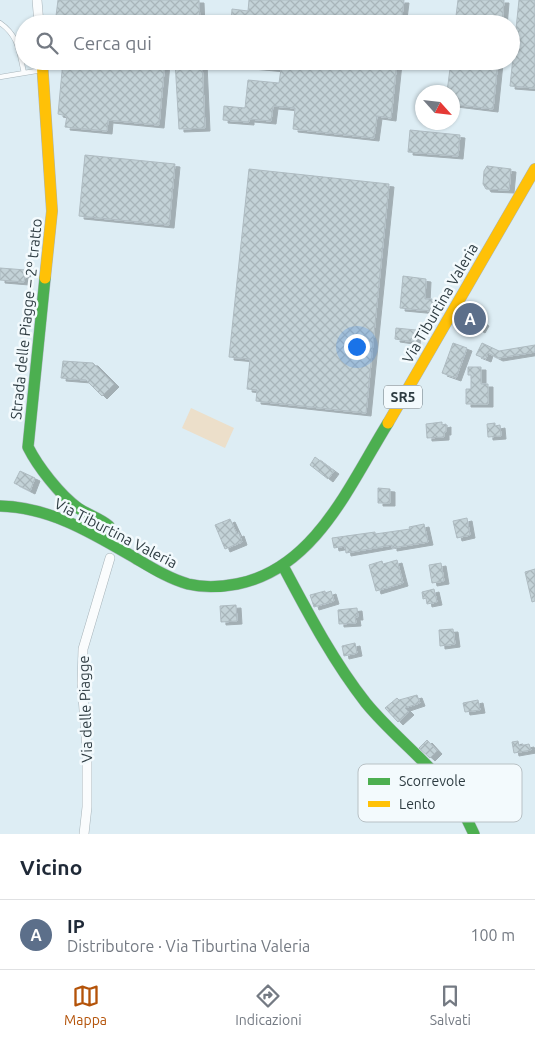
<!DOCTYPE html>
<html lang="it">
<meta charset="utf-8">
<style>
:root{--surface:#fff;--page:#f6f6f7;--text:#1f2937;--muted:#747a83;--line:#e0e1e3;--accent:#b45309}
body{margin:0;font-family:Ubuntu,sans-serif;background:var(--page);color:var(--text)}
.compass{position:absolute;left:415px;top:85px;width:45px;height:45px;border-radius:50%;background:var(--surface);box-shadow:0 1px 4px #0004;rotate:117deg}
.you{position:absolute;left:356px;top:346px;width:18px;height:18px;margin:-12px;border:4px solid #fff;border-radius:50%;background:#1a73e8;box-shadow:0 0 0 8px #1a73e833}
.badge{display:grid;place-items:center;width:32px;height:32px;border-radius:50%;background:var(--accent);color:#fff;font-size:16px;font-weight:700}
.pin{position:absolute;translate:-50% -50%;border:2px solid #fff;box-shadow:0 1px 5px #0006}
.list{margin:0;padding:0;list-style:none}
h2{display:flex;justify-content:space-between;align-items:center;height:65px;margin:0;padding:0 20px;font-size:21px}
h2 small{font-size:16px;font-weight:400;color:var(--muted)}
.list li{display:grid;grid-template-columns:32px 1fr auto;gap:15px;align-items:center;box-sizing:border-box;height:70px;padding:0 20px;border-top:1px solid var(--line)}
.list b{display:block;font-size:19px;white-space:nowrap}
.list p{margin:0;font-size:16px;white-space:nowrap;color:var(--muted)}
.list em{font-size:16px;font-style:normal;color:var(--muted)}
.icon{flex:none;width:28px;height:28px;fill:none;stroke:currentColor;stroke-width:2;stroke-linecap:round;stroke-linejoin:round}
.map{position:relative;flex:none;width:535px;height:834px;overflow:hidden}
.search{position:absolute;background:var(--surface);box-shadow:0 1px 4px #0004;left:15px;right:15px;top:15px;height:55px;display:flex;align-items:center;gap:12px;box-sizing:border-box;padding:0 18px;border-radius:28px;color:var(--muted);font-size:19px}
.sheet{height:135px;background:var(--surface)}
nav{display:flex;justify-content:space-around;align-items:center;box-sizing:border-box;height:70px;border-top:1px solid var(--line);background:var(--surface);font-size:14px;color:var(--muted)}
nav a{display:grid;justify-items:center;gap:2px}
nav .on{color:var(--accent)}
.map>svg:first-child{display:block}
.green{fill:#ecdfca}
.building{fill:url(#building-cross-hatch);stroke:#aebbc1;filter:url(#shadow)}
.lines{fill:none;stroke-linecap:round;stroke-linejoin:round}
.lane-casing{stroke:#a7b4ba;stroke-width:5.5}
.street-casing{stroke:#a7b4ba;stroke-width:10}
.fast-casing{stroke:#a7b4ba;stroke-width:12}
.slow-casing{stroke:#a7b4ba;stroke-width:12}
.lane{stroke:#fafcfd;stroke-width:4.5}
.street{stroke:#fafcfd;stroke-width:9}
.fast{stroke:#4caf50;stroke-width:11}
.slow{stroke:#ffc107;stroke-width:11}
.labels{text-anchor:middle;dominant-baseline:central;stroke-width:5;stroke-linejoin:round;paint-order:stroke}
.shield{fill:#f3fafd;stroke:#69757a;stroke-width:1}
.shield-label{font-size:14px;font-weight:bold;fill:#2e3c42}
.street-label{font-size:15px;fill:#2e3c42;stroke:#f3fafd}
.key{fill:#f3fafd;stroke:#b8c1c5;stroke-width:1}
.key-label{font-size:14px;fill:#2e3c42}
</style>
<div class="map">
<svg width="535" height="834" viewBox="0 0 535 834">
<defs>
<pattern id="building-cross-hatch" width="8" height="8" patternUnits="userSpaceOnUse" patternTransform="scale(1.25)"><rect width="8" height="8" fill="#c3d2d7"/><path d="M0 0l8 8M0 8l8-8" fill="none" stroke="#a8b5ba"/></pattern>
<filter id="shadow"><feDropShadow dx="5" dy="3" stdDeviation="0" flood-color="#0004"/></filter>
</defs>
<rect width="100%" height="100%" fill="#ddedf4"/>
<!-- green -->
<path class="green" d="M191,408L234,428L225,448L182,428Z"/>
<!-- building -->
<path class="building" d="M58,0H199L200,24H55Z
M249,0H404L401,24L231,23L232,9L248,11Z
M458,0H504L502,24H455Z
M519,0H535V88L510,86Z
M63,61H165L159,125L108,120L107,131L65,127L67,116L58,114Z
M175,61H202L205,128L179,129Z
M249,61H397L391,118L377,116L374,138L293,129L295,108L273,106L271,121L249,119V122L223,120L224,106L245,108L248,80L279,83L281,69L248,66Z
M451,61H498L493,109L452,104V92H447Z
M410,130L460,135L458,156L408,152Z
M85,155L175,164L169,225L79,216Z
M487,166L511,169L509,190L486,189L483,184L484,171Z
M249,169L389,184L366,413L256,401L257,390L247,389L250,359L229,357Z
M0,268L26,270L24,282L0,280Z
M403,276L426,279L425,299H432V311L400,308Z
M468,313L484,323L480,330L464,320Z
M396,328L416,330L415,342L395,339Z
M453,343L467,348L456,378L442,373Z
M482,343L499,351L535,345V352L498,358L488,353L486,359L476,355Z
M63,361L93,363L114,384L102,396L86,380L61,378Z
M468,367H481V384H488V404H466V389H471V375H468Z
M442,422V425L446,424V432H444V437L427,438L426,424Z
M495,423V426L500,425L501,436L488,437L487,424Z
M315,457L334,471L328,479L310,465Z
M20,471L35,478L30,491L14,483Z
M378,488L390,489V503H378Z
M467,518L470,535L457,538L453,521Z
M230,519L237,534L239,533L242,542L225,549L215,525Z
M424,524L428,542L392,548V545L346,553L345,546L334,548L332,538L375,532V534L410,529L409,527Z
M397,560L403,583L376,591L369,565L382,561L383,564Z
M441,563L444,581L432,583L429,565Z
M535,569V601L532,602L525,572Z
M434,589L437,602L427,604L426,598L423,599L422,592Z
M325,591V593L331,591L334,601L314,607L310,595Z
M236,605L237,621L221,622L220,606Z
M357,608L358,617H355L356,623L339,624L338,610Z
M453,629L455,644L440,646L439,630Z
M355,643L357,653L344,656L342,646Z
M417,695L420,703L405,708L409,712L398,722L385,708L397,698L399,700Z
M478,700L480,710L465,712L463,703Z
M427,740L437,751L430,758L419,748Z
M518,741L519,746L529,744L531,750L514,753L512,742Z"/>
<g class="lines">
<!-- lane casing -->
<g class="lane-casing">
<path id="lane" d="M0,23C19,36 19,52 24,73
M0,77L42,70"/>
</g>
<!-- street casing -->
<g class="street-casing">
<path id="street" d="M37,0L39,24
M84,834L87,807V749L82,684L83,649L110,558"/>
</g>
<!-- fast casing -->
<g class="fast-casing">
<path id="fast" d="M45,278L28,447C38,467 60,495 78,508C88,515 100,518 109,526L111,544
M0,506C48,507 89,531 130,555C149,566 167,578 188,584C204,588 221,587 237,584C315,569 350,484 388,423
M283,566C308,613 333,661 366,703C393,736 429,762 454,797C462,809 468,821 474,834"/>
</g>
<!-- slow casing -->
<g class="slow-casing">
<path id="slow" d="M42,61L52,211L45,278
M388,423L535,169"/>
</g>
<!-- lane -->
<use href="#lane" class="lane"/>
<!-- street -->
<use href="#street" class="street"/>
<!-- fast -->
<use href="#fast" class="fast"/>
<!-- slow -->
<use href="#slow" class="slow"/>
</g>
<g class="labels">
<!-- shield labels -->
<rect class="shield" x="384" y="385.5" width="38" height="23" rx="4"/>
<g class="shield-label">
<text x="403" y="397">SR5</text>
</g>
<!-- street labels -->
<g class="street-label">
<text transform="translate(440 303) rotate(-60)">Via Tiburtina Valeria</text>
<text transform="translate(26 319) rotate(-84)">Strada delle Piagge – 2º tratto</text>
<text transform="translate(116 533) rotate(27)">Via Tiburtina Valeria</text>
<text transform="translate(85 709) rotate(-92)">Via delle Piagge</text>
</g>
</g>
<!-- legend -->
<rect x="358" y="764" width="164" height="58" rx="8" class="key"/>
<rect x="368" y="778" width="22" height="7" fill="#4caf50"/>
<rect x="368" y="801" width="22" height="6" fill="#ffc107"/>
<g class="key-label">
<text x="399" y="786">Scorrevole</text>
<text x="399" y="809">Lento</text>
</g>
</svg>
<svg class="compass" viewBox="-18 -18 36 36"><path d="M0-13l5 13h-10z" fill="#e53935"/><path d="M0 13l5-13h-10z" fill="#747a83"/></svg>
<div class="you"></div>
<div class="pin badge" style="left:470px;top:319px;background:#5c6f8a">A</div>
<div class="search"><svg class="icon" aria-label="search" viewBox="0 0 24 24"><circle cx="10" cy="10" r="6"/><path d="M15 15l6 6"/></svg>Cerca qui</div>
</div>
<section class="sheet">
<h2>Vicino<small></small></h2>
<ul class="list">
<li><span class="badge" style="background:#5c6f8a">A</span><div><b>IP</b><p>Distributore · Via Tiburtina Valeria</p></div><em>100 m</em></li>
</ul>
</section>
<nav>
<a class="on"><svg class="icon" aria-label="map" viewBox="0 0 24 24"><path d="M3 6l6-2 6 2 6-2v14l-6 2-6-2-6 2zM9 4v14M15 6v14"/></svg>Mappa</a>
<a><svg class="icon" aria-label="directions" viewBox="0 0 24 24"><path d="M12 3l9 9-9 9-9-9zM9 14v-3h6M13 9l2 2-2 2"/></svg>Indicazioni</a>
<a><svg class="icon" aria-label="saved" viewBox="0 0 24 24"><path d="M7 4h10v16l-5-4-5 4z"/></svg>Salvati</a>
</nav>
